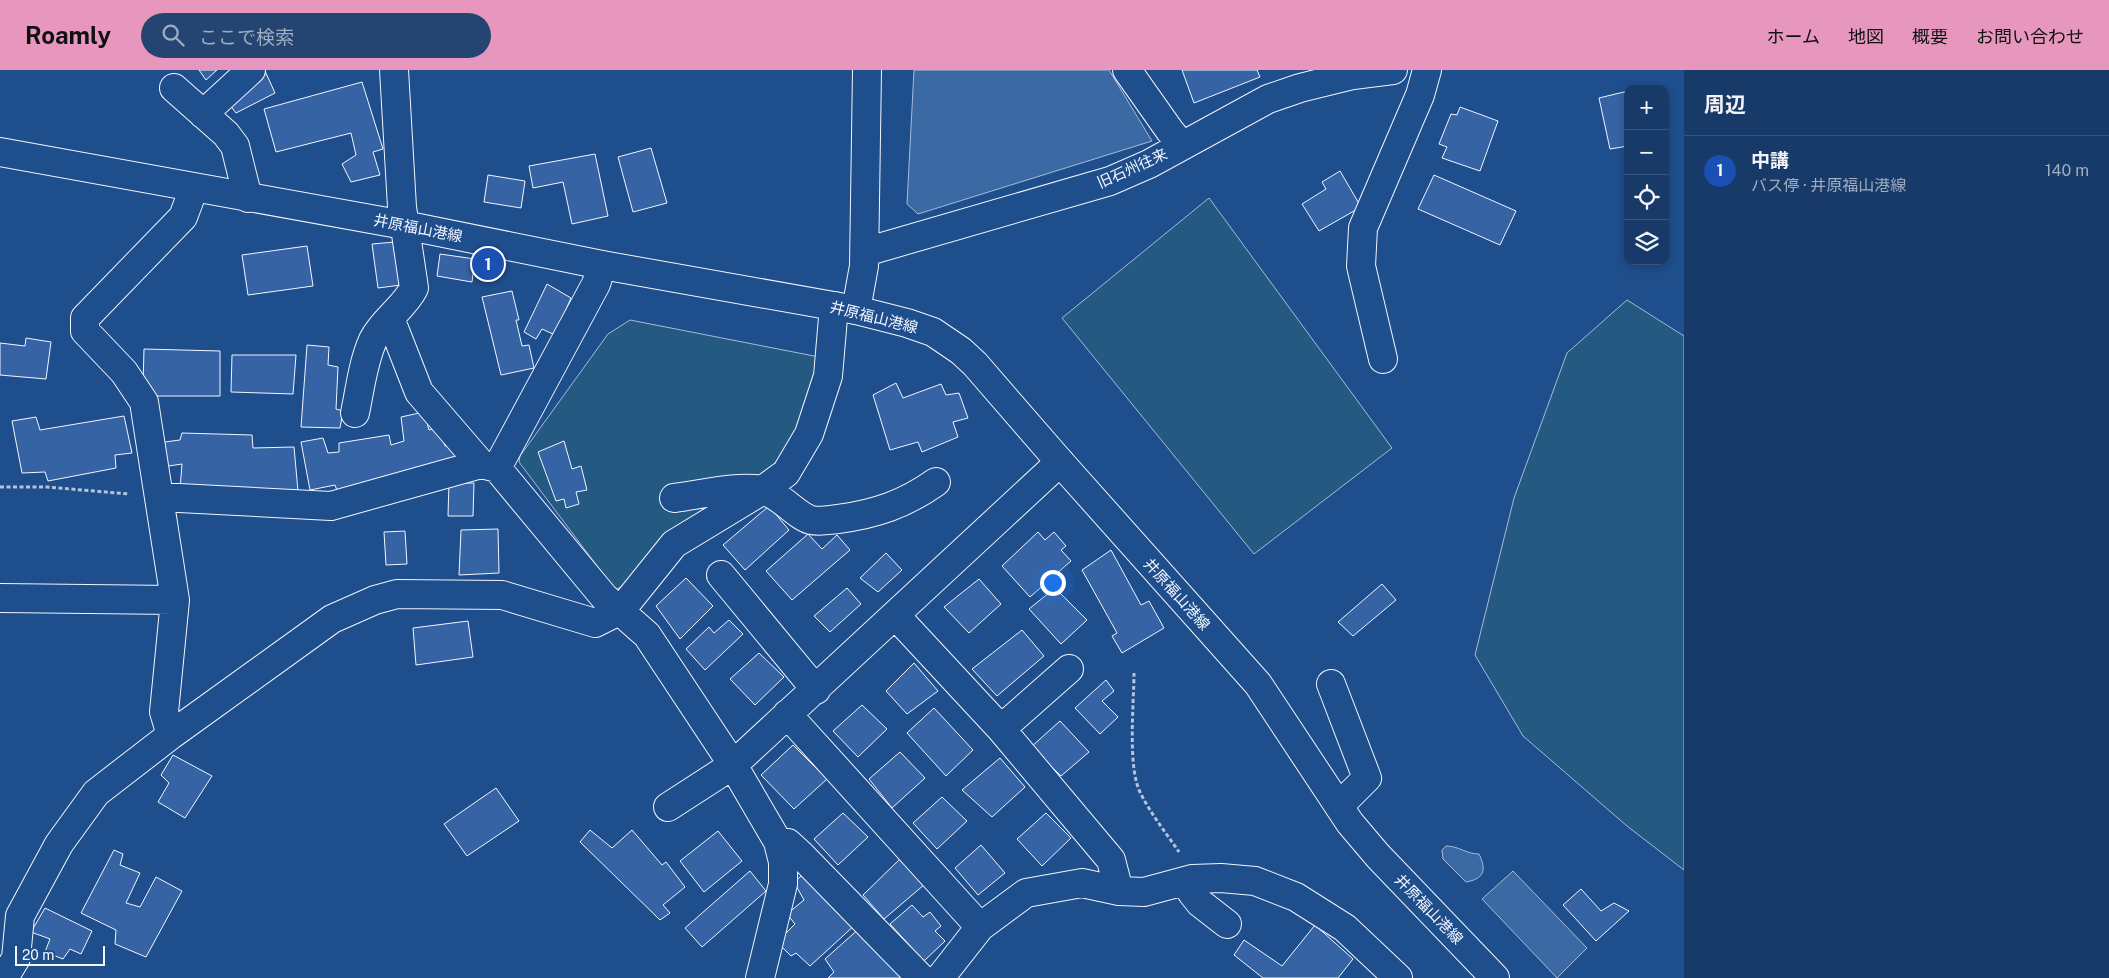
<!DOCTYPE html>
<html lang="ja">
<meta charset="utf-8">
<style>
:root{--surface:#173a69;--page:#244571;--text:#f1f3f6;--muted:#9eadc0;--line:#36547d;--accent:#e797bd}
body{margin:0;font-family:"Public Sans","Noto Sans JP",sans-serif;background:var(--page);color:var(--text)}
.controls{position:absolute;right:15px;top:15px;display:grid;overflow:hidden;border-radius:10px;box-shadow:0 2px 8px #0003}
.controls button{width:45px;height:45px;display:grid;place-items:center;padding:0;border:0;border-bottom:1px solid var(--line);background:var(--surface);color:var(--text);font:25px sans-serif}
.scale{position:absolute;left:15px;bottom:12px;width:90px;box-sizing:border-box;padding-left:5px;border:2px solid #f2f6ff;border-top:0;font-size:14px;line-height:18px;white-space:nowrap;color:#f2f6ff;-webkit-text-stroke:4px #1f4e8c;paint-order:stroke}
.you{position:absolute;left:1052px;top:512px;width:18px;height:18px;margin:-12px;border:4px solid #fff;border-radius:50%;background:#1a73e8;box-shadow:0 0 0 8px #1a73e833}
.badge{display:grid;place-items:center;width:32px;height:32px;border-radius:50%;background:var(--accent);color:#fff;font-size:16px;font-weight:700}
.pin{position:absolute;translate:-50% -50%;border:2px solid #fff;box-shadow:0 1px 5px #0006}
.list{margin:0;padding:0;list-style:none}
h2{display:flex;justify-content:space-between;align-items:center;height:65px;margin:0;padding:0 20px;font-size:21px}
h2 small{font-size:16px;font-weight:400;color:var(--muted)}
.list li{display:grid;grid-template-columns:32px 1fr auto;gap:15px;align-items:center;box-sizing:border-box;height:70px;padding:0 20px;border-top:1px solid var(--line)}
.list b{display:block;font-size:19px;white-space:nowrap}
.list p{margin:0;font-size:16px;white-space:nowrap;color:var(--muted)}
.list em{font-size:16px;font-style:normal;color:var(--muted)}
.icon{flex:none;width:28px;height:28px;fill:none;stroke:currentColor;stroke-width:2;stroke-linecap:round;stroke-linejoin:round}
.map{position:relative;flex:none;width:1684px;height:908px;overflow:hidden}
header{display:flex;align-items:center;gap:30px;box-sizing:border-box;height:70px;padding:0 25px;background:var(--accent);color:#111}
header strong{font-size:24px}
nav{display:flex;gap:28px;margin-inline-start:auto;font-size:18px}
.search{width:350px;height:45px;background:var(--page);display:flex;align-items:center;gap:12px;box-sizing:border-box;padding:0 18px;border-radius:28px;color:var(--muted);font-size:19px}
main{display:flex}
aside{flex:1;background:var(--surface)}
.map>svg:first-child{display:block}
.green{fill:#245a82;stroke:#a8bbd7}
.water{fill:#3b69a3;stroke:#a8bbd7}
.building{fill:#3563a3;stroke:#f2f6ff}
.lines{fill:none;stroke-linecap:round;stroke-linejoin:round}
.minor-casing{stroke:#f2f6ff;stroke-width:30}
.major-casing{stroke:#f2f6ff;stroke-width:30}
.path{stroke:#b3c4dc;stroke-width:3;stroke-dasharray:4 2.5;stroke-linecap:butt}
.minor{stroke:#1f4e8c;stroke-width:28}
.major{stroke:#1f4e8c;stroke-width:28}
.labels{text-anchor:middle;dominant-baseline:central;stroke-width:4;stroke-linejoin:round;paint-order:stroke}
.street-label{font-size:15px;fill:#f2f6ff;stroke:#1f4e8c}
</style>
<header>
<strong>Roamly</strong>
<div class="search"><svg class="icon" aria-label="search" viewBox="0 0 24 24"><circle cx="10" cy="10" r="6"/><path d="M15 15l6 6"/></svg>ここで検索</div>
<nav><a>ホーム</a><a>地図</a><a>概要</a><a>お問い合わせ</a></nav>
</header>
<main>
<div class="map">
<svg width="1684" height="908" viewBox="0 0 1684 908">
<rect width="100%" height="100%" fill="#1f4e8c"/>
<!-- green -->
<path class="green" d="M1209,128L1392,378L1254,484L1062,248Z
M1627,230L1684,266V800L1627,756L1523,666L1475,585L1514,428L1567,283Z
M630,250L819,287L801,362L769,400L625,515L615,520L519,392L520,386L608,264Z"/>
<!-- water -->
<path class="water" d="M914,0H1109L1152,71L918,144L907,134Z
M1446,776C1459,776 1466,784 1479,784C1487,800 1484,809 1466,812L1443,789L1442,780Z
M1513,801L1587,878L1557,908L1482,829Z"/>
<!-- building -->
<path class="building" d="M199,0H217L206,10Z
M1182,0H1257L1260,7L1194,33Z
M265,1L275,23L236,43L227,31Z
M362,12L383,79L373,82L380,105L351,112L342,94L356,85L351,63L276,82L264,39Z
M1628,21V76L1610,79L1599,28Z
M1460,37L1498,51L1480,101L1442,88L1447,77L1439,74L1451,44L1457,45Z
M651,78L667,133L633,142L618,87Z
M595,84L608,146L572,154L563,112L533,118L529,96Z
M1340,101L1361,137L1319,161L1302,134L1326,119L1322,112Z
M488,105L525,111L521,138L484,132Z
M1434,105L1516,141L1500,175L1418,139Z
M395,172L401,215L378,218L372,174Z
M307,176L313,216L248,225L242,185Z
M440,184L475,189L472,212L437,206Z
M547,214L571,228L555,265L542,259L536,269L524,262Z
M512,221L519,250H516L522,276L529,275L534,298L501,305L482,227Z
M26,268L51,272L46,309L0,305V273L25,276Z
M307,275L329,277L328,295L338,297L336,339L343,341L340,358L301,357Z
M144,279L220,281V326H153L151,316L143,315Z
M232,285H296L293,324L231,322Z
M896,313L903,328L941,314L946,325L959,323L968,348L953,352L958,367L922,382L918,372L890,380L873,325Z
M424,342L429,360L440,356L445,376L455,374L458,392L338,423L335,415L310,420L301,372L323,368L328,383L339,382V373L389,365L391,375L404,371L401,347Z
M124,346L132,383L115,385L116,398L48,411L45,402L22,403L12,351L36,347L40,360Z
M182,363L252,365L253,378L294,377L298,421L180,419L182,394L162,397L157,373L180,370Z
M564,371L572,399L581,396L587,420L576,422L579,434L566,438L564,429L556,431L538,382Z
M449,413H474L473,446H448Z
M769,436L789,460L745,500L723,475Z
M498,459L499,503L459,505L461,460Z
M405,461L407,494L386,495L384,462Z
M1038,462L1045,470L1054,462L1066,476L1061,480L1071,491L1030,527L1002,496Z
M808,464L822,479L837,465L850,480L792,530L766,501Z
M1111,480L1141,535L1149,531L1164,558L1122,583L1112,566L1117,563L1082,500Z
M886,483L902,500L878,522L860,508Z
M686,508L713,536L680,569L656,536Z
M979,509L1001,534L969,563L944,537Z
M1382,514L1396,530L1353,566L1338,552Z
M847,518L861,534L830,562L814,546Z
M1055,518L1087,550L1061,574L1029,539Z
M729,550L743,564L705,600L686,579L709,557L714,563Z
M468,551L473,587L416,595L413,558Z
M1022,560L1044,586L997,626L972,599Z
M759,583L784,607L755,635L730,609Z
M914,593L938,621L907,644L886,621Z
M1106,610L1114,621L1102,631L1118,647L1100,664L1075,638Z
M862,635L887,659L858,687L833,661Z
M934,638L973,680L946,706L907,663Z
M1060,651L1089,682L1061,706L1031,677Z
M793,675L827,709L794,739L761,705Z
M900,682L925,708L892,738L869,709Z
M173,685L212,706L185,748L158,732L169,713L161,705Z
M1000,688L1025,717L992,747L962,720Z
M496,718L519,751L467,786L444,754Z
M942,727L967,751L937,779L913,753Z
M843,743L868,767L838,795L814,769Z
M1046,743L1071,768L1042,796L1017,769Z
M590,760L612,778L632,760L662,795L666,792L685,817L663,835L670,843L660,850L580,772Z
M718,761L742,791L704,822L680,791Z
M981,775L1005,803L978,825L955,798Z
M114,780L123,784L120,795L140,803L126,833L140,837L156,807L182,821L146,887L115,874L116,860L81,843Z
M901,788L925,814L884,849L863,825Z
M750,801L766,821L702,877L685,858Z
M807,801L856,854L810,896L796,883L791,886L777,872L795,854L787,844L804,830L794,812Z
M1581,819L1601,841L1614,833L1629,841L1596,871L1563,835Z
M912,835L923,847L930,842L941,856L935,861L945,871L924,891L890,854Z
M45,838L92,861L81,884L70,879L63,889L45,882L50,869L31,862Z
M1315,855L1353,889L1338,908H1263L1234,885L1244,870L1282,896Z
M861,857L907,908H828L834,902L825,889Z"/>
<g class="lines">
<!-- minor casing -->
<g class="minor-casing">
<path id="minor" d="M1127,0L1170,61L1182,75
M174,18L226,64L235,76L248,128
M203,44L251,0
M865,182L1110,111L1149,94L1268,29L1300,18L1353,5L1393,0
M602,195L596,214L497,398L604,527L647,565L733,695L778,772L788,773L801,785L921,908
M856,240L864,196L867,0
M390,248L419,322L481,394
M1383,289L1361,196L1363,158L1420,25L1427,0
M355,343C360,319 363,292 373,270C383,250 404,238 414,218L402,137L394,0
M160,427L331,436L481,394L497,398
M674,428C700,425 737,415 762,420C780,424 796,446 811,450C819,452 829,450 838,449C876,444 905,434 936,412
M721,505L816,620
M0,528L175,530
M896,546L1001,659L1111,790L1119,821
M1331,614L1367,708L1339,736
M787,644L980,857
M1001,659L1069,599
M171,665L164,642L175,530L144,332L124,302L85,261V248L183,147L194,118
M668,737L733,695L1060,392
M1192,809V823L1200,833L1227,854
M4,908L16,888L20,846L59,774L96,723L171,665L332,549L375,530L397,524L502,525L595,553L621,540L674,474L763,420L786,403L809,364L828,306L834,236
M760,908L783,814V792L778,772
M940,908L980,857L1026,823L1082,813L1119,821L1144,822L1192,809L1221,808L1255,811L1296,827L1345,858L1398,908"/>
</g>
<!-- major casing -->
<g class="major-casing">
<path id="major" d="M0,82L404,155L602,195L856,240L907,253L933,262L961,281L975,294L1060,392L1258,614L1350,753L1378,786L1495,908"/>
</g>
<!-- path -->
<path class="path" d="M0,417H47L129,424
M1134,603C1134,634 1127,699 1141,724C1151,744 1166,763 1179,782"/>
<!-- minor -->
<use href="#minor" class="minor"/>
<!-- major -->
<use href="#major" class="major"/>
</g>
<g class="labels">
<!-- street labels -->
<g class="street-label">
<text transform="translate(1132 98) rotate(-24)">旧石州往来</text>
<text transform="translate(418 158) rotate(11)">井原福山港線</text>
<text transform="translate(874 247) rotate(14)">井原福山港線</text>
<text transform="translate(1177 524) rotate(48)">井原福山港線</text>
<text transform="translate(1429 839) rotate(46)">井原福山港線</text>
</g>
</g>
</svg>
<div class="controls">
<button>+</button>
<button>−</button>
<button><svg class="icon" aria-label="locate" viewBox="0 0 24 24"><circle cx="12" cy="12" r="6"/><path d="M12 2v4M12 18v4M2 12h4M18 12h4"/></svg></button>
<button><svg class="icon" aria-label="layers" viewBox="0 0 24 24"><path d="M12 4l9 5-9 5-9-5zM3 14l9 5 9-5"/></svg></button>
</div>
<div class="scale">20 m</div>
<div class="you"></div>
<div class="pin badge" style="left:488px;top:194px;background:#1a4fb4">1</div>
</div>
<aside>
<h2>周辺<small></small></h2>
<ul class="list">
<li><span class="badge" style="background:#1a4fb4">1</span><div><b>中講</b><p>バス停 · 井原福山港線</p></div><em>140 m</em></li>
</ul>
</aside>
</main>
